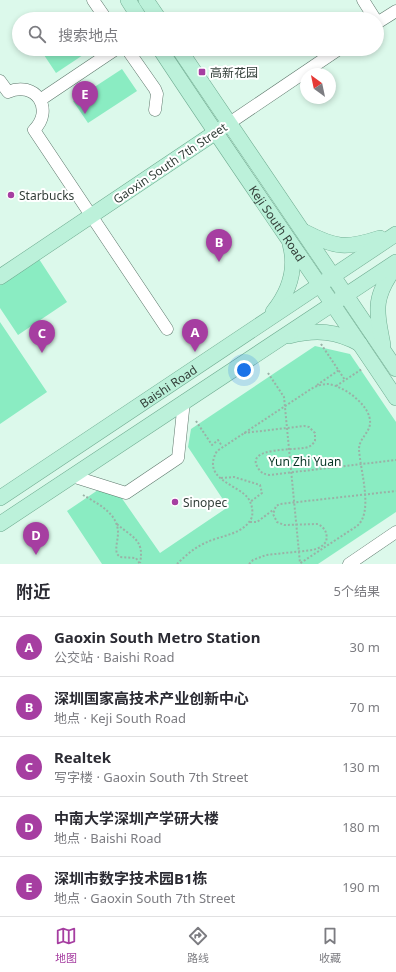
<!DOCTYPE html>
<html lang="zh">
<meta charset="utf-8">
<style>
:root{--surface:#fff;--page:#f7f7f7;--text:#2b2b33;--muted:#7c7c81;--line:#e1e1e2;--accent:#a63ea1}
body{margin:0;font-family:"Noto Sans","Noto Sans SC",sans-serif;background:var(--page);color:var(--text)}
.compass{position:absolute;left:300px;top:68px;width:36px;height:36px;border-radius:50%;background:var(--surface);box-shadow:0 2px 6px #0003;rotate:327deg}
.you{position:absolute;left:244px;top:370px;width:14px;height:14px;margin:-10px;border:3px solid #fff;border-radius:50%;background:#1a73e8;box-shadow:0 0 0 6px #1a73e833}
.badge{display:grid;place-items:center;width:26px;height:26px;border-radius:50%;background:var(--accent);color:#fff;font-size:13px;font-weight:700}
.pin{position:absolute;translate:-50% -33px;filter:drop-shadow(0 1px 2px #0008)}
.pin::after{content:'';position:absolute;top:21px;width:14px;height:12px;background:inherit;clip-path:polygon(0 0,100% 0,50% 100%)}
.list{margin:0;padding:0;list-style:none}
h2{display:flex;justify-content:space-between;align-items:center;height:52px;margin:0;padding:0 16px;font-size:17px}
h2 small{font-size:13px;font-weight:400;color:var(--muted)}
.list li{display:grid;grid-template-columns:26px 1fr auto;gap:12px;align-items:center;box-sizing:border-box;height:60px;padding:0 16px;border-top:1px solid var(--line)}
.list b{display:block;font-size:15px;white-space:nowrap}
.list p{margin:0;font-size:13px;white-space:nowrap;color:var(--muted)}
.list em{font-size:13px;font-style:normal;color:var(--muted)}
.icon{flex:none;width:22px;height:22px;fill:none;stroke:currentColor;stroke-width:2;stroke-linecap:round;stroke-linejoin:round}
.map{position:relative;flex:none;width:396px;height:564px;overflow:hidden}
.search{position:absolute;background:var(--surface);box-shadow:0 2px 6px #0003;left:12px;right:12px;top:12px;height:44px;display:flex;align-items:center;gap:10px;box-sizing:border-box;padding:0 14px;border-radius:22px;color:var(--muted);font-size:15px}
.sheet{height:352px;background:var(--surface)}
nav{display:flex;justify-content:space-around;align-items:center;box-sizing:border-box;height:56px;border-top:1px solid var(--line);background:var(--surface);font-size:11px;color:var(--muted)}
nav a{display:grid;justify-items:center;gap:2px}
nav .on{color:var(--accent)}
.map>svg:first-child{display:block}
.green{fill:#8aecc2}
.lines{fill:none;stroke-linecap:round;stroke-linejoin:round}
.minor-casing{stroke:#5e786c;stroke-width:13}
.major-casing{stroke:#6fac91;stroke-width:16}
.path{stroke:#9ab1a6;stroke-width:2;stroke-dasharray:2 2;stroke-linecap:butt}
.minor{stroke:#fff;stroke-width:12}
.major{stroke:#bcf1da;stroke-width:15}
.poi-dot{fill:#a63ea1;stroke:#fff;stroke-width:1.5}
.labels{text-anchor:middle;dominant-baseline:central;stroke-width:4;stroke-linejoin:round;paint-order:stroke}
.poi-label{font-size:12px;fill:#323e38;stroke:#fff;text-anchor:start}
.street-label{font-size:12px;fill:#323e38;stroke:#fff}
.park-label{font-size:12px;fill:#053424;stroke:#fff}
</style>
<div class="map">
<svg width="396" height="564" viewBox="0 0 396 564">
<rect width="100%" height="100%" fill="#dcf9eb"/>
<!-- green -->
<path class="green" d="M40,49H92L56,73Z
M122,69L137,91L88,123L73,101Z
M39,259L67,302L18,335L0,308V285Z
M0,322L47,392L0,424Z
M315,346L350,354L396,422V512L318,564H102L67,511L98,490L121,497L160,553L228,507L188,447L191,429Z"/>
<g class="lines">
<!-- minor casing -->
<g class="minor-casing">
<path id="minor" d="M93,0L106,19
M363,0L375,19
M377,23L396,11
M127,49L155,89L157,94L155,110
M0,81L8,92C35,80 55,109 34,130L167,329
M40,100L116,49
M228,124L339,49
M72,476L126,493L178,458L184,401
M349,564L396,532"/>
</g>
<!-- major casing -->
<g class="major-casing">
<g id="major">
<path d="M128,0L140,19"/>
<path d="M146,0L159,19"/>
<path id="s1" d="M160,49C237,166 318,281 396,398"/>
<path d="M179,49L396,369"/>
<path d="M305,232C336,248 346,249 380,238"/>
<path d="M0,277L222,128"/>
<path d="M273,312C289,292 297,269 290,244"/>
<path d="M289,336C316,329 337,331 360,344"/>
<path d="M383,345C376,309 373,297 396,266"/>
<path id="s2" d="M0,498L396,234"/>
<path d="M0,524L396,262"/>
</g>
</g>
<!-- path -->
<path class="path" d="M321,344L345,380
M268,373L284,397L300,563
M317,385L339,370
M336,386L362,369
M196,421L212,445L218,440L222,446
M244,433L304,426L309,427L315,433V441C313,444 311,446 308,447C298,451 244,446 258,468C261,473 264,474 269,475L396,460
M221,478L234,477L260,485L262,493L250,502
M83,495C98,504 118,513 118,533C118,540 115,547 117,554L120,557L136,558L140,564
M250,522H257L273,510
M117,524C131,537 145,539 140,563
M177,564C185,556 194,548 205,543C221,535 244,535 252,517C253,510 252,504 248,498C237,484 201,479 217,451L311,389C316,386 322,384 328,384C344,386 372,406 370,424C369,433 359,439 359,449C360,470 374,512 357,526L299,564
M249,564L253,560L266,555L313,550L321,547L326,542C328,533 325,528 318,524L284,525L277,522L273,514L276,506L280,504L396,491"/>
<!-- minor -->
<use href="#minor" class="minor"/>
<!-- major -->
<use href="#major" class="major"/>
</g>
<!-- markers -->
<g class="poi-dot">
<rect x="198" y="68" width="8" height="8" rx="2"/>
<circle cx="11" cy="195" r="4"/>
<circle cx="175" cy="502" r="4"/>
</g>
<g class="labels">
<!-- poi labels -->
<g class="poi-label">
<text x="210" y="72">高新花园</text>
<text x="19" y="195">Starbucks</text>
<text x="183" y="502">Sinopec</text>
</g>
<!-- street labels -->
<g class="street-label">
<text transform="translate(170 163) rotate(-34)">Gaoxin South 7th Street</text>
<text stroke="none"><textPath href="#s1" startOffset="210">Keji South Road</textPath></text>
<text stroke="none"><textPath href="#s2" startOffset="202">Baishi Road</textPath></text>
</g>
<!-- park labels -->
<g class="park-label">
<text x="305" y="461">Yun Zhi Yuan</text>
</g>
</g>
</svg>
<svg class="compass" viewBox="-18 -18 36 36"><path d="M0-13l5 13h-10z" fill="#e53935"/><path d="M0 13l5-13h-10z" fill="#7c7c81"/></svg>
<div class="you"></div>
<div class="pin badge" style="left:195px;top:352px">A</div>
<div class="pin badge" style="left:219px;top:262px">B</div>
<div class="pin badge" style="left:42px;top:353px">C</div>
<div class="pin badge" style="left:36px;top:555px">D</div>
<div class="pin badge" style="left:85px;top:114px">E</div>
<div class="search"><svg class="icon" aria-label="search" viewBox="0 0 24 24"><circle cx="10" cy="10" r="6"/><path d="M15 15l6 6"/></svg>搜索地点</div>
</div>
<section class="sheet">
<h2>附近<small>5个结果</small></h2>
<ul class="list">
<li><span class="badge">A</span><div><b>Gaoxin South Metro Station</b><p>公交站 · Baishi Road</p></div><em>30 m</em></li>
<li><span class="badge">B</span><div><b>深圳国家高技术产业创新中心</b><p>地点 · Keji South Road</p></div><em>70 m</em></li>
<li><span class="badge">C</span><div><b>Realtek</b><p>写字楼 · Gaoxin South 7th Street</p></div><em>130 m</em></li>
<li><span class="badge">D</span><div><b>中南大学深圳产学研大楼</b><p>地点 · Baishi Road</p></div><em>180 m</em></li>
<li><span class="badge">E</span><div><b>深圳市数字技术园B1栋</b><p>地点 · Gaoxin South 7th Street</p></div><em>190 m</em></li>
</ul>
</section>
<nav>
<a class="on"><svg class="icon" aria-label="map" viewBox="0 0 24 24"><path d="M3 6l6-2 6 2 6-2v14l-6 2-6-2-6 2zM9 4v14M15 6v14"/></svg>地图</a>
<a><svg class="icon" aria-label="directions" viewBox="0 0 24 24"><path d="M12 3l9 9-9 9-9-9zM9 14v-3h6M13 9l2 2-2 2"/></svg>路线</a>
<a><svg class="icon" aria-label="saved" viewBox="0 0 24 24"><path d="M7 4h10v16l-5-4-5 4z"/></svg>收藏</a>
</nav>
